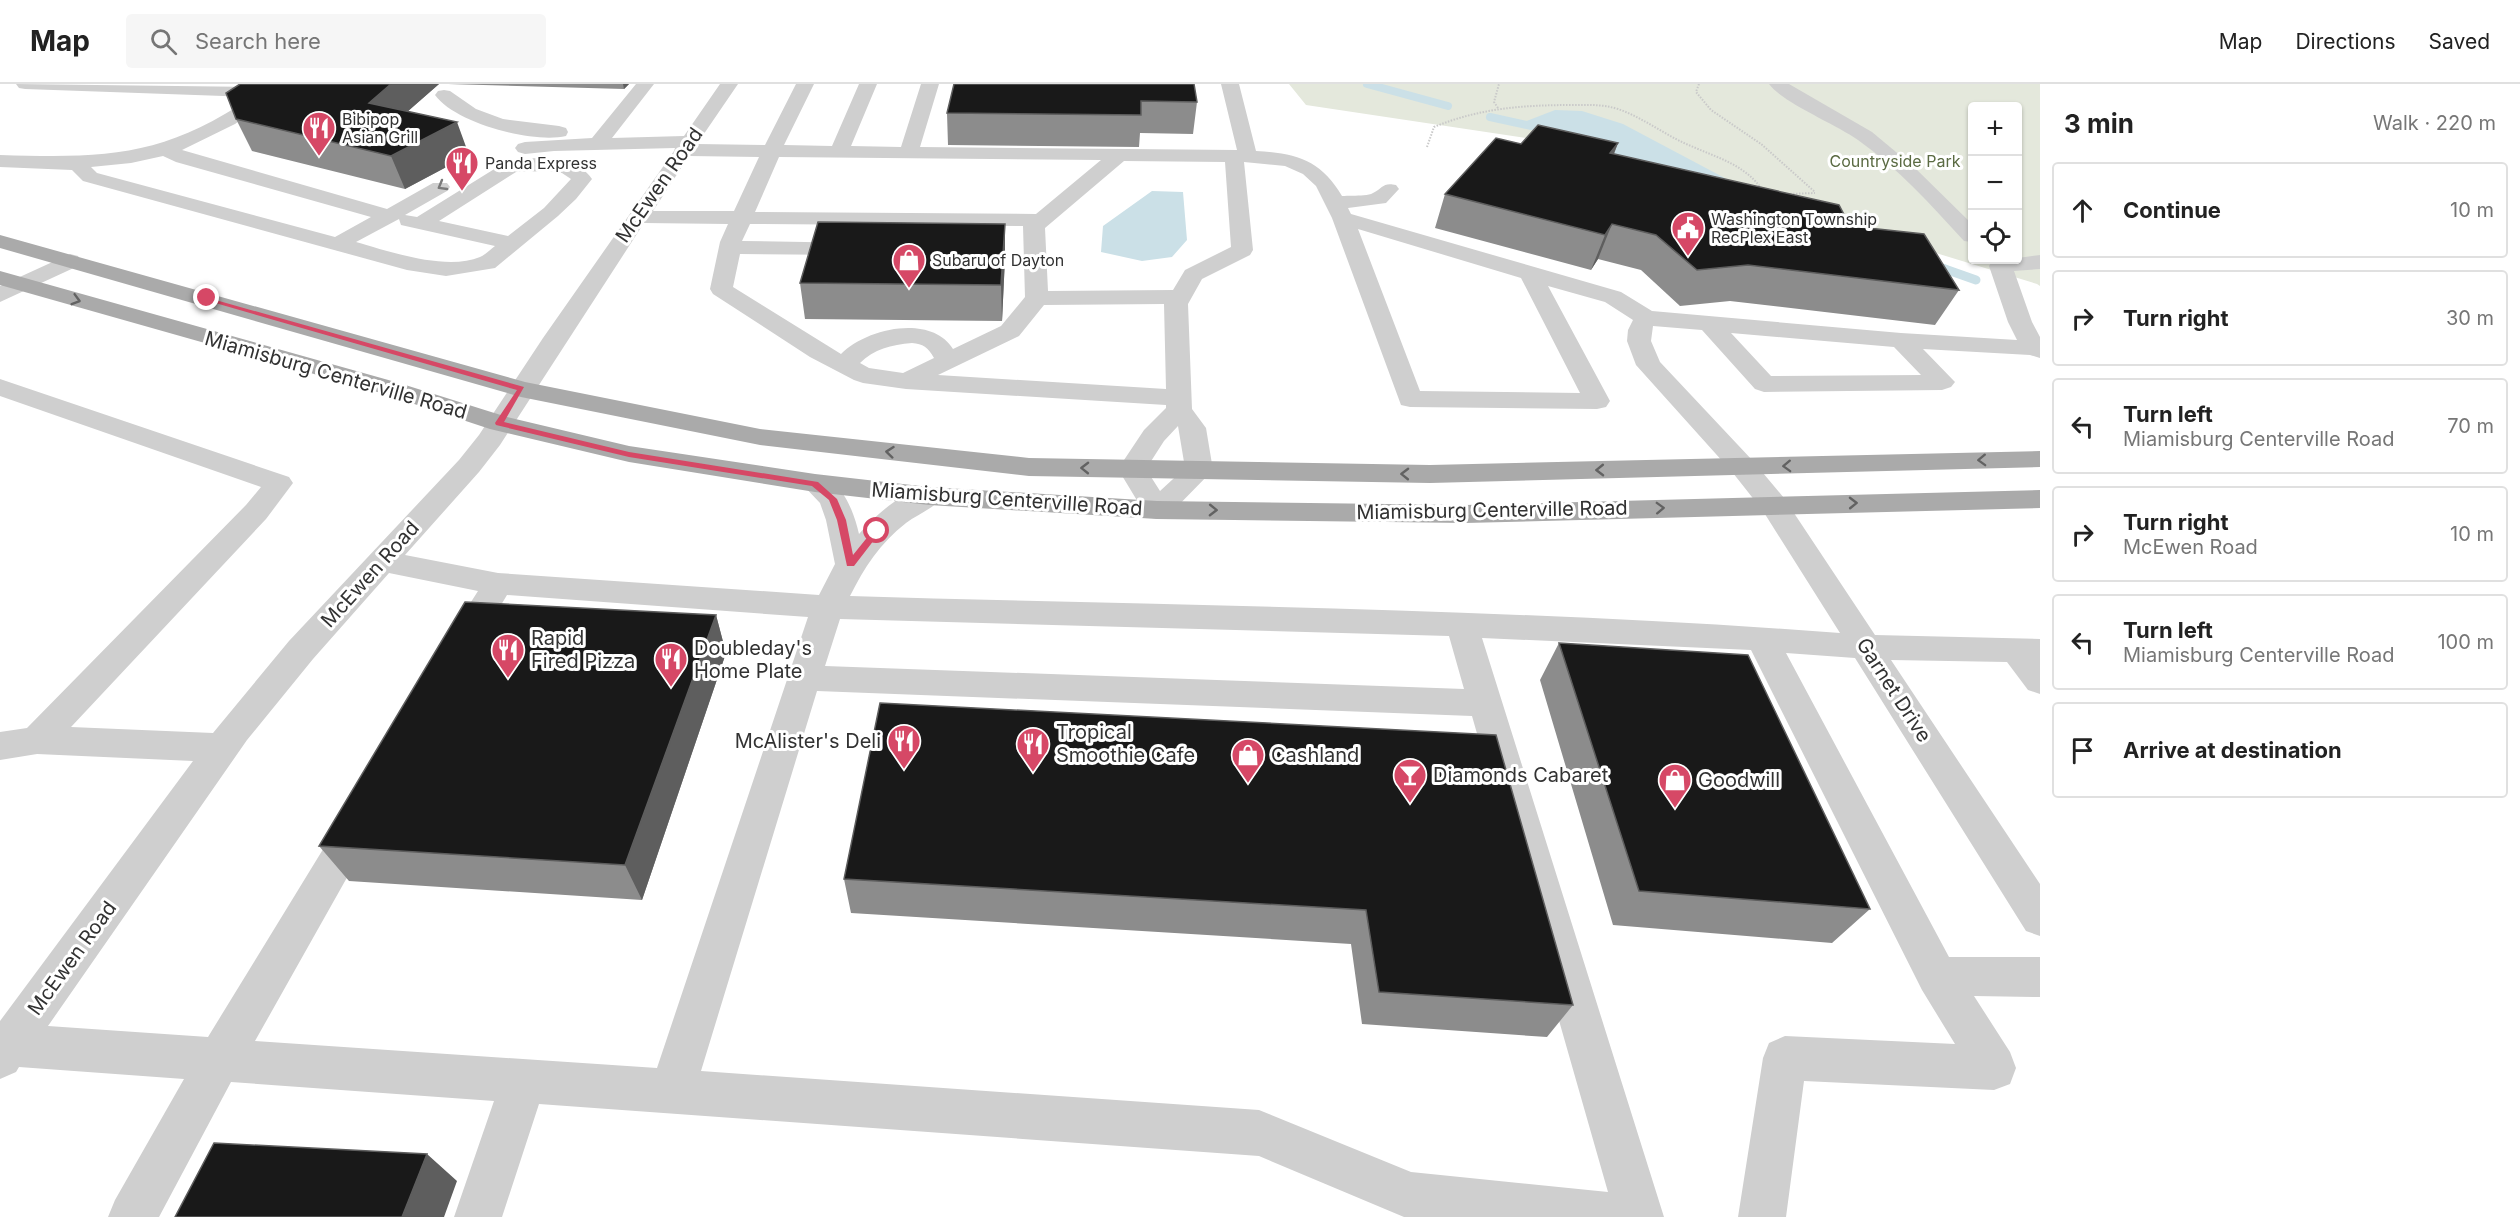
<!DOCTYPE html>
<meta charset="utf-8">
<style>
:root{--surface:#fff;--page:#f6f6f6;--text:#222;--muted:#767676;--line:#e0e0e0}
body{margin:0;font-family:Inter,sans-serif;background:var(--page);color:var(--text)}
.controls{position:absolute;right:18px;top:18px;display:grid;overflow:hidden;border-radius:6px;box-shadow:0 2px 4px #0004}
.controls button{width:54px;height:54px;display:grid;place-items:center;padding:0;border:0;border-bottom:2px solid var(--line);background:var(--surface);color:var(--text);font:30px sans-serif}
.stop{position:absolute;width:18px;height:18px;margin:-14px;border:4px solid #d64866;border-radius:50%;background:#fff}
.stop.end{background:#d64866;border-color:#fff;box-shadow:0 2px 6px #0008}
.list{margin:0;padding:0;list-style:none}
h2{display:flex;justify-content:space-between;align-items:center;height:78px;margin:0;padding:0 24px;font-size:26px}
h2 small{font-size:20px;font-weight:400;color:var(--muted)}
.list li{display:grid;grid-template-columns:39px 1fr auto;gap:18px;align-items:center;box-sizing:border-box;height:96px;margin:0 12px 12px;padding:0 12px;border:2px solid var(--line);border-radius:6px}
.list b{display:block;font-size:22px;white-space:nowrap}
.list p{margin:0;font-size:20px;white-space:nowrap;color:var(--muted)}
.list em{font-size:20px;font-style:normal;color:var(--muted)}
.icon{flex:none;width:33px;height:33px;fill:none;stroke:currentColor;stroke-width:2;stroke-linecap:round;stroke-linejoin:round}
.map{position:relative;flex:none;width:2040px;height:1133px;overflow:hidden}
header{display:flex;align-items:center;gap:36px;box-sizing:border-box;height:84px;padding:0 30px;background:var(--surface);border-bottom:2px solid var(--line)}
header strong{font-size:28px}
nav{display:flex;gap:33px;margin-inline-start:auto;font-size:21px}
.search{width:420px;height:54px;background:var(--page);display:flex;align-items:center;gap:15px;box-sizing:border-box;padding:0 21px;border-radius:6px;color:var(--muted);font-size:22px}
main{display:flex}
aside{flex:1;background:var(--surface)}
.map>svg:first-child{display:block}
.green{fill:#e4e8dc;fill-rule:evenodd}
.water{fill:#cbe0e7}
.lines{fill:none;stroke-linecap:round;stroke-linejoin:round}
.stream-far1{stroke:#cbe0e7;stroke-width:8}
.stream{stroke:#cbe0e7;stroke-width:9}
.path{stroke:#c9c9c9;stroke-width:2;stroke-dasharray:1.5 1.5;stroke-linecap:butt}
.minor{fill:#cfcfcf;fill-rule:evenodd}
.major{fill:#aaa;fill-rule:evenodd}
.wall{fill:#8c8c8c}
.shaded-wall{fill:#5e5e5e}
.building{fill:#191919;stroke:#5e5e5e;stroke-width:1.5}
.oneway{stroke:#797979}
.oneway2{stroke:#626262}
.route{fill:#d64866}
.labels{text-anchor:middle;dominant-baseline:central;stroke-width:6;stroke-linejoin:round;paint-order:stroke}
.far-poi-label{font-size:16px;fill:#323232;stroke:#fff;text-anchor:start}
.far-park-label{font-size:16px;fill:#5b6b43;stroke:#fff}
.street-label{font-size:20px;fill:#323232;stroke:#fff}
.poi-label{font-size:20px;fill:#323232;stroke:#fff;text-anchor:start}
</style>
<header>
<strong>Map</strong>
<div class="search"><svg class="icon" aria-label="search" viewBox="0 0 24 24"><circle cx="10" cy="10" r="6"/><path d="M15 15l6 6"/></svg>Search here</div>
<nav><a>Map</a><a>Directions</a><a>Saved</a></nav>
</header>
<main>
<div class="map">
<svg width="2040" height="1133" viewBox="0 0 2040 1133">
<rect width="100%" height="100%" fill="#fff"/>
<!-- green -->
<path class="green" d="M1289,0H2040V202L2037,200L1874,150L1533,55L1306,21ZM1972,22H2018V176H1972Z"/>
<!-- water -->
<path class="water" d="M1555,26L1582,27L1623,40L1736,100L1581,64L1519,40Z
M1152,107L1183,108L1187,156L1172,173L1142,177L1101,168L1103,142Z"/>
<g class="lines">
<!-- stream-far1 -->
<path class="stream-far1" d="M1367,0L1448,22
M1490,33L1536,43
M1932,180L1946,185"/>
<!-- stream -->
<path class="stream" d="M1942,184L1976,196"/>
<!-- path -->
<path class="path" d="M1699,0L1696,8L1711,26L1761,60L1815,108
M1498,24L1494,18L1499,0
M1427,63L1434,43C1480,24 1524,21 1573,21C1588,21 1602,20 1618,25C1644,34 1666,52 1691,62C1718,74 1746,81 1763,107
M1787,110L1815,109"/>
<!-- minor -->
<path class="minor" d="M16,0L266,3L270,0H290L235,40L182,66L387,125L433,99H447L450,103L447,107L405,131L417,133L504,79C532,72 574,69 592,95L576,115L558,132L495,184L446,192L407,186L83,97L72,86L0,83V71C105,74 162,74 252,13L25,5L19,4ZM163,72L176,78L371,133L335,153L97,89L91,83L131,79ZM550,87L562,89L571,95L544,124L508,152L439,137L516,88ZM399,135L401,141L495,162C491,165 485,171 480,173C447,187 390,168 356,158Z
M636,0H654L612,54L684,52L720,0H738L697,60L765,61L796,0H814L784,61L832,62L859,0H877L851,62L901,63L921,0H939L920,63L1237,66L1221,0H1239L1256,67C1296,69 1321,76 1342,112C1351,111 1366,113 1373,109C1383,104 1383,98 1396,101L1399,105L1386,119L1348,124L1351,130L1621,208L1652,227L1901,249L2017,256L2008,238L1989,182L1992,177L2018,176V174L2040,171V185L2014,187L2032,238L2040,253V274L2030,271L1923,265L1955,298L1951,303L1942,306L1764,308L1755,305L1702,246L1653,242L1651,257L1660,278L1753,377L1784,414L1875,551L2040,555V610L2028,606L2007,578L1891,576L2040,800V852L2026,847L1855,574L1786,569L1949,873H2040V913L1974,912L2010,968L2016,984L2010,1000L1994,1006L1804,997L1786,1133H1738L1763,974L1769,959L1785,952L1955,960L1922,906L1751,566L1482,554L1664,1133H1404L1259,1072L539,1020L502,1133H454L494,1017L231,998L159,1133H108L115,1116L184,995L19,983L16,988L0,995V937L193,677L37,670L0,676V648L27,644L246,421L261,403L0,312V295L289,393L293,399L266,435L71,643L213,649L289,557L459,376L479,351L543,254L674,67L675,64L554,67L525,70L518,68L515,64L518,60L525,58L592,54ZM689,72L759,73L734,127H653ZM779,73L1101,76L1036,130L755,128ZM1124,77L1225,78L1231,163L1185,186L1173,206L1048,207L1045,144ZM1244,78L1285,82L1303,90L1316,102L1332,134L1401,321L1410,323L1597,325L1606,323L1610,317L1548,202L1605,218L1633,236L1628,246L1627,257L1636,281L1733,389L1763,427L1840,549C1511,524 1180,522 850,512C864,484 880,459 906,439C918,430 935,424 943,412L939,406C910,398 877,430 859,450C853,424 838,384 805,393L801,399L820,419L826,436L835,480L819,511L498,489L405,471L479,388L500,361L644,139L728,140L720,158L710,205L713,210L810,273L854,296L863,299L906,305L1166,321V324L1144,346L1118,385L1147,433L1157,435L1167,433L1213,386L1206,344L1192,325L1188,220L1202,195L1250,171L1253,166ZM750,140L1023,142L1025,213L1001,242L953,265C931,230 867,244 841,270L733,203L740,170L854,171L862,169L865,164L862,159L742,157ZM1358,145L1521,194L1580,309L1420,307ZM1164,220L1166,305L938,291L1019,252L1044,221ZM1731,249L1894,263L1921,291L1771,292ZM912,259C923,260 928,263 934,274L903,289L869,284L860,279C874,265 891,261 912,259ZM1178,342L1185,384L1160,407L1146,385L1164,357ZM389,489L478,507L471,518L476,526L487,529L498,526L507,511L808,533L657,984L255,957L376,742L370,731L357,726L344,731L208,953L48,942L247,656L313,575ZM840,535L1449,552L1464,605L825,582ZM817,607L1472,632L1608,1108L1411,1088L1259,1026L701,987Z
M1769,0H1789L1872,48L1914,83L1972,140V158L1964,157C1931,121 1898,84 1858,56C1836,40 1783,19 1769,0Z
M444,6L450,7L476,25L503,35L559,42L566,44L568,48L566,52C533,60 455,39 435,11L438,7Z
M70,170L78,172L81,177L78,182L0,218V202Z"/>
<!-- major -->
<path class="major" d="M0,151L525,298L760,345L1029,374L1430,381L2040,367V383L1430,399L1029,392L760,361L521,313L0,164Z
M0,187L399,299L507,333L629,362L815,390L929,403L1157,417L1465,421L2040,406V424L1465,439L1157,435L929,421L815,408L629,378L490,345L381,309L0,201Z"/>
</g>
<!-- wall -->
<path class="wall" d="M240,0H439L408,27L469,71L405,105L252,67L236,35Z
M448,0H629L624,5Z
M954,0L1197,18L1193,50L1140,49L1139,63L948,61L947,29Z
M1618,59L1614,70L1850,142L1959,206L1935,241L1730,217L1680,222L1641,186L1598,175L1591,186L1435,144L1445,110L1521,60Z
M1005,140V174L1002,237L805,235L800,199Z
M716,531L726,569L642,816L349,797L319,762Z
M1559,559L1870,825L1832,859L1613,841L1540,596Z
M1496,651L1573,921L1547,953L1362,940L1351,860L851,829L844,795Z"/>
<!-- shaded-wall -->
<path class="shaded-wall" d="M391,0H439L382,50L369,19Z
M623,0H629L624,5Z
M457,38L469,71L405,105L391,72Z
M1618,59L1605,92L1610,69Z
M1005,140V174L1002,237L1001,201Z
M1612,140L1598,175L1591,186L1605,151Z
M716,531L726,569L642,816L625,781Z
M427,1070L457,1097L444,1133H402Z"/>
<!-- building -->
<path class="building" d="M240,0H391L369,19L457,38L391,72L236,35L226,9Z
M954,0H1194L1197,18L1141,17V31L947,29Z
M1538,41L1618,59L1610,69L1839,121L1850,142L1924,150L1959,206L1748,181L1697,186L1656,151L1612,140L1605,151L1445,110L1496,54L1521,60Z
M818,138L1005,140L1001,201L800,199Z
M465,518L716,531L625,781L319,762Z
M1559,559L1748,571L1870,825L1639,807Z
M880,619L1496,651L1573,921L1379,908L1366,826L844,795Z
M214,1059L427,1070L402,1133H175Z"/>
<!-- one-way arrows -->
<defs><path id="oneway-chevron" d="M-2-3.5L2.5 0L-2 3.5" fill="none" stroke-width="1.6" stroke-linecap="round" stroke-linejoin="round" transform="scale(1.5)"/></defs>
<use class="oneway" href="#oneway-chevron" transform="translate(442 102) rotate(150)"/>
<g class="oneway2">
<use href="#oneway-chevron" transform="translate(76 216) rotate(16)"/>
<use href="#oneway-chevron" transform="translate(890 368) rotate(-174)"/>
<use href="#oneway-chevron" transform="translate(1982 376) rotate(178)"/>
<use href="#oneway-chevron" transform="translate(1787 382) rotate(178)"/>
<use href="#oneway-chevron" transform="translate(1085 384) rotate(-179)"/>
<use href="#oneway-chevron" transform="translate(1600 386) rotate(179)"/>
<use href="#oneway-chevron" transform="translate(1405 390) rotate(-179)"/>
<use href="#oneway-chevron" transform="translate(1853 419) rotate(-1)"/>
<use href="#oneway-chevron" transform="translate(1660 424) rotate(-2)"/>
<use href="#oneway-chevron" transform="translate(1213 426) rotate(1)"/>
</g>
<!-- route -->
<path class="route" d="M205,213L524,303L504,338L629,368L818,398L837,415L846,436L853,471L874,445L881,447L854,482H847L837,436L829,416L812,402L629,373L496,341L495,339L517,306L205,216Z"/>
<!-- icons -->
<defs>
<g id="restaurant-pin" transform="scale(1.725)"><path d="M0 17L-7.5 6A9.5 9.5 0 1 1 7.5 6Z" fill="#d64866" stroke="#fff"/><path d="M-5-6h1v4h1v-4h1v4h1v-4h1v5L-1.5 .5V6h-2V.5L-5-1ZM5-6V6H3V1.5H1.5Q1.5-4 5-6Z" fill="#fff"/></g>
<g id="civic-pin" transform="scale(1.725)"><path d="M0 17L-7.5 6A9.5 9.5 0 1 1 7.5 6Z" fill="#d64866" stroke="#fff"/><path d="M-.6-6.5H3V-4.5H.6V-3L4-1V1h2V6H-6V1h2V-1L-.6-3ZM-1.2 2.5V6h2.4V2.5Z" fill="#fff"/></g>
<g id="shop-pin" transform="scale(1.725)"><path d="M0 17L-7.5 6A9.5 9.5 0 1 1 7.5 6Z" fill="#d64866" stroke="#fff"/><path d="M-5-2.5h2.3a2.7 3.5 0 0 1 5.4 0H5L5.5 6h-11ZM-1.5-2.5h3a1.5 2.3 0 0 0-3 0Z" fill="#fff"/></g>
<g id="bar-pin" transform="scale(1.725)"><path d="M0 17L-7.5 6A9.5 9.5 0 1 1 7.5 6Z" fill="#d64866" stroke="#fff"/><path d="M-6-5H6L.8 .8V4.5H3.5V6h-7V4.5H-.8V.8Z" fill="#fff"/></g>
</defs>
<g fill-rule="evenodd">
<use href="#restaurant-pin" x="319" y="44"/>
<use href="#restaurant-pin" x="462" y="79"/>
<use href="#civic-pin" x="1688" y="144"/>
<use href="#shop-pin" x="909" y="176"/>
<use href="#restaurant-pin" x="508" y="566"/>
<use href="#restaurant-pin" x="671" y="575"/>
<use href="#restaurant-pin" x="904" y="657"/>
<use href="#restaurant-pin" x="1033" y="660"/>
<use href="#shop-pin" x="1248" y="671"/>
<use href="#bar-pin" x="1410" y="691"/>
<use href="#shop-pin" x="1675" y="696"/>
</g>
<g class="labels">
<!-- far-poi labels -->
<g class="far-poi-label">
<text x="342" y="35">Bibipop<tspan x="342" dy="18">Asian Grill</tspan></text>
<text x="485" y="79">Panda Express</text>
<text x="1711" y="135">Washington Township<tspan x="1711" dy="18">RecPlex East</tspan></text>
<text x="932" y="176">Subaru of Dayton</text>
</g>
<!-- far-park labels -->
<g class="far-park-label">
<text x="1895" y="77">Countryside Park</text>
</g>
<!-- street labels -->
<g class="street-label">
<text transform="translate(659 101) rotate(-55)">McEwen Road</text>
<text transform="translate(336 291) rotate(16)">Miamisburg Centerville Road</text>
<text transform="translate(1007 415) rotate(4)">Miamisburg Centerville Road</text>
<text transform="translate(1492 426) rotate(-1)">Miamisburg Centerville Road</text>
<text transform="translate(370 490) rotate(-48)">McEwen Road</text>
<text transform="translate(1894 606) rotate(57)">Garnet Drive</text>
<text transform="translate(72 874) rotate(-54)">McEwen Road</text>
</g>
<!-- poi labels -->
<g class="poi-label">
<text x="531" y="554">Rapid<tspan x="531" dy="23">Fired Pizza</tspan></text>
<text x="694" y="564">Doubleday's<tspan x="694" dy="23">Home Plate</tspan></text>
<text x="1056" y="648">Tropical<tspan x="1056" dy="23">Smoothie Cafe</tspan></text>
<text x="881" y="657" text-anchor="end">McAlister's Deli</text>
<text x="1271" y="671">Cashland</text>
<text x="1433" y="691">Diamonds Cabaret</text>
<text x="1698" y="696">Goodwill</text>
</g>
</g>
</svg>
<div class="controls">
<button>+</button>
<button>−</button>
<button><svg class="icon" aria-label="locate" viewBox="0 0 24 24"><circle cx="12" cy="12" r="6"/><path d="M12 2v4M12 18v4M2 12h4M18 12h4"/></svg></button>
</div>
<div class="stop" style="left:877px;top:447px"></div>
<div class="stop end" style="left:207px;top:214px"></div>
</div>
<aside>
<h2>3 min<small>Walk · 220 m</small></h2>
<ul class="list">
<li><svg class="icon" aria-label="ahead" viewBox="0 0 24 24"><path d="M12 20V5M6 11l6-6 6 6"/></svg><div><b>Continue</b></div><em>10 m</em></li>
<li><svg class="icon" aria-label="right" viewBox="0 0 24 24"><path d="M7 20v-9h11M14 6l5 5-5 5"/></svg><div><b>Turn right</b></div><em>30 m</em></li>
<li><svg class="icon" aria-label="left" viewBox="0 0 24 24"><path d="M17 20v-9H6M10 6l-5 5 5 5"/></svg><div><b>Turn left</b><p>Miamisburg Centerville Road</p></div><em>70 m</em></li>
<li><svg class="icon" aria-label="right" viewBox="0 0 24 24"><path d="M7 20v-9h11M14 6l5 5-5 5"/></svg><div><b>Turn right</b><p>McEwen Road</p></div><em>10 m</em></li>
<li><svg class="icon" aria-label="left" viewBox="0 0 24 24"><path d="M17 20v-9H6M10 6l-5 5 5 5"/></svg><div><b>Turn left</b><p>Miamisburg Centerville Road</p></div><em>100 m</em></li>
<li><svg class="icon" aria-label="arrive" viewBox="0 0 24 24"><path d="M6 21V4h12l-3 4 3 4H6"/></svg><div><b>Arrive at destination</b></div></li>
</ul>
</aside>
</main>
